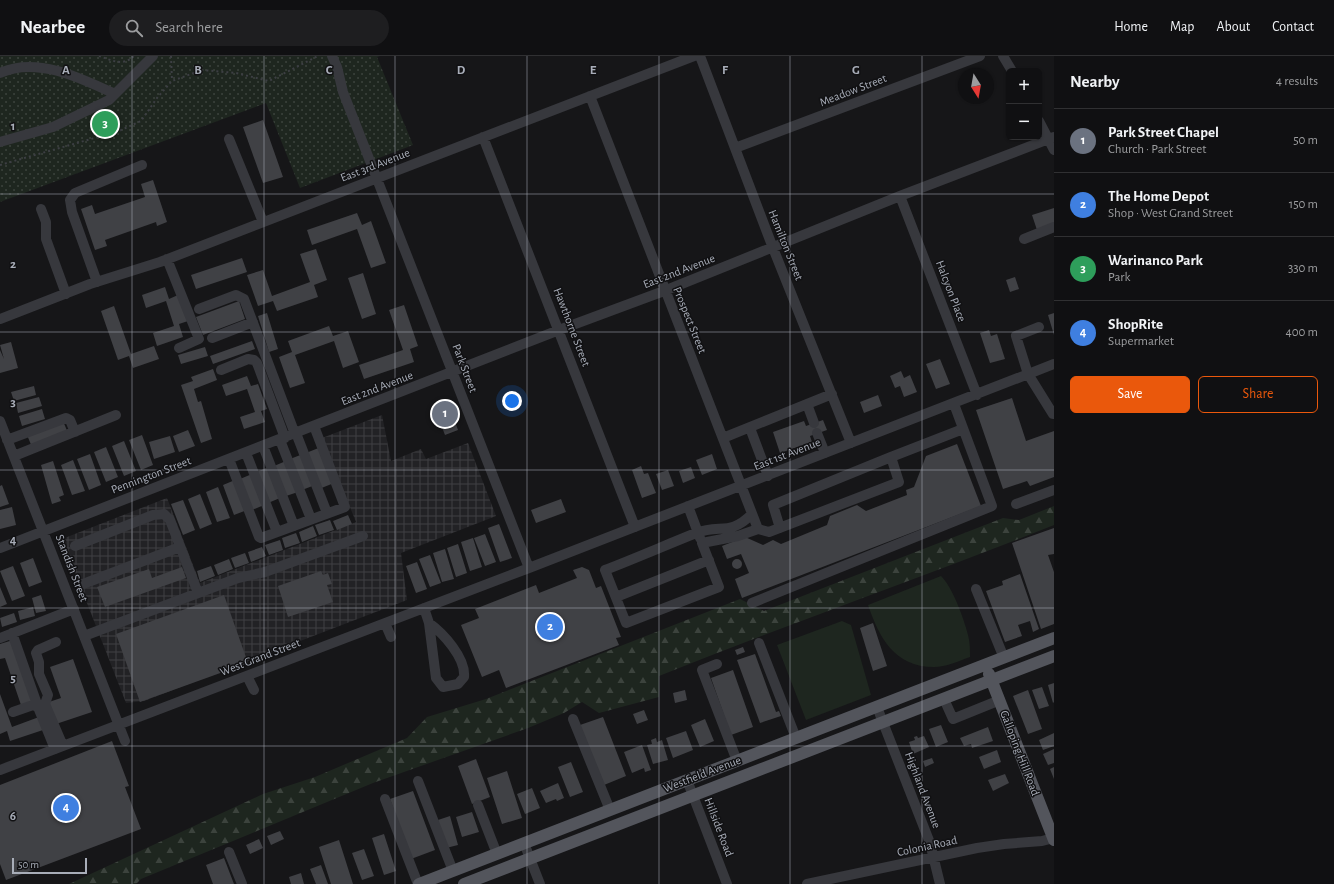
<!DOCTYPE html>
<meta charset="utf-8">
<style>
:root{--surface:#101012;--page:#1e1e20;--text:#f1f3f6;--muted:#9c9d9f;--line:#303032;--accent:#ea580c}
body{margin:0;font-family:"Alegreya Sans",sans-serif;background:var(--page);color:var(--text)}
.controls{position:absolute;right:12px;top:12px;display:grid;overflow:hidden;border-radius:6px;box-shadow:0 1px 3px #0004}
.controls button{width:36px;height:36px;display:grid;place-items:center;padding:0;border:0;border-bottom:1px solid var(--line);background:var(--surface);color:var(--text);font:20px sans-serif}
.compass{position:absolute;left:958px;top:12px;width:36px;height:36px;border-radius:50%;background:var(--surface);box-shadow:0 1px 3px #0004;rotate:169deg}
.scale{position:absolute;left:12px;bottom:10px;width:75px;box-sizing:border-box;padding-left:4px;border:2px solid #a8adb8;border-top:0;font-size:11px;line-height:14px;white-space:nowrap;color:#a8adb8;-webkit-text-stroke:3px #111113;paint-order:stroke}
.you{position:absolute;left:512px;top:345px;width:14px;height:14px;margin:-10px;border:3px solid #fff;border-radius:50%;background:#1a73e8;box-shadow:0 0 0 6px #1a73e833}
.badge{display:grid;place-items:center;width:26px;height:26px;border-radius:50%;background:var(--accent);color:#fff;font-size:13px;font-weight:700}
.pin{position:absolute;translate:-50% -50%;border:2px solid #fff;box-shadow:0 1px 4px #0006}
.list{margin:0;padding:0;list-style:none}
h2{display:flex;justify-content:space-between;align-items:center;height:52px;margin:0;padding:0 16px;font-size:17px}
h2 small{font-size:13px;font-weight:400;color:var(--muted)}
.list li{display:grid;grid-template-columns:26px 1fr auto;gap:12px;align-items:center;box-sizing:border-box;height:64px;padding:0 16px;border-top:1px solid var(--line)}
.list b{display:block;font-size:15px;white-space:nowrap}
.list p{margin:0;font-size:13px;white-space:nowrap;color:var(--muted)}
.list em{font-size:13px;font-style:normal;color:var(--muted)}
.actions{display:flex;gap:8px;padding:12px 16px}
.actions a{flex:1;padding:9px 0;border:1px solid var(--accent);border-radius:6px;text-align:center;font-size:14px;color:var(--accent)}
.actions .main{background:var(--accent);color:#fff}
.icon{flex:none;width:22px;height:22px;fill:none;stroke:currentColor;stroke-width:2;stroke-linecap:round;stroke-linejoin:round}
.map{position:relative;flex:none;width:1054px;height:828px;overflow:hidden}
header{display:flex;align-items:center;gap:24px;box-sizing:border-box;height:56px;padding:0 20px;background:var(--surface);border-bottom:1px solid var(--line)}
header strong{font-size:19px}
nav{display:flex;gap:22px;margin-inline-start:auto;font-size:14px}
.search{width:280px;height:36px;background:var(--page);display:flex;align-items:center;gap:10px;box-sizing:border-box;padding:0 14px;border-radius:22px;color:var(--muted);font-size:15px}
main{display:flex}
aside{flex:1;background:var(--surface)}
.map>svg:first-child{display:block}
.industrial{fill:url(#industrial-grid)}
.forest{fill:url(#forest-firs)}
.park{fill:url(#park-dots)}
.pitch{fill:#1e261f}
.building{fill:#404145}
.lines{fill:none;stroke-linecap:round;stroke-linejoin:round}
.path{stroke:#3d3f44;stroke-width:2;stroke-dasharray:2 3;stroke-linecap:butt}
.minor{stroke:#37383d;stroke-width:10}
.major{stroke:#53555c;stroke-width:12}
.grid{fill:none;stroke:#a8adb8;stroke-width:1;stroke-opacity:0.55}
.labels{text-anchor:middle;dominant-baseline:central;stroke-width:3;stroke-linejoin:round;paint-order:stroke}
.street-label{font-size:12px;fill:#a8adb8;stroke:#111113}
.grid-label{font-size:13px;text-anchor:middle;font-weight:bold;fill:#a8adb8;stroke:#111113;stroke-width:3;stroke-linejoin:round;paint-order:stroke}
</style>
<header>
<strong>Nearbee</strong>
<div class="search"><svg class="icon" aria-label="search" viewBox="0 0 24 24"><circle cx="10" cy="10" r="6"/><path d="M15 15l6 6"/></svg>Search here</div>
<nav><a>Home</a><a>Map</a><a>About</a><a>Contact</a></nav>
</header>
<main>
<div class="map">
<svg width="1054" height="828" viewBox="0 0 1054 828">
<defs>
<pattern id="industrial-grid" width="8" height="8" patternUnits="userSpaceOnUse"><rect width="8" height="8" fill="#222225"/><path d="M0 4h8M4 0v8" fill="none" stroke="#3f3f43"/></pattern>
<pattern id="forest-firs" width="22" height="20" patternUnits="userSpaceOnUse"><rect width="22" height="20" fill="#1e261f"/><path d="M5 1l3.5 6h-7zM16 11l3.5 6h-7z" fill="#3c433d"/></pattern>
<pattern id="park-dots" width="8" height="8" patternUnits="userSpaceOnUse"><rect width="8" height="8" fill="#1e261f"/><path d="M2 2h.1M6 6h.1" fill="none" stroke="#3c433d" stroke-width="1.8" stroke-linecap="round"/></pattern>
</defs>
<rect width="100%" height="100%" fill="#161618"/>
<!-- industrial -->
<path class="industrial" d="M382,359L391,405L421,393L426,403L468,387L496,460L401,497L407,544L144,645L126,647L62,483L167,442L200,527L356,466L322,382Z"/>
<!-- forest -->
<path class="forest" d="M1054,450V469C923,521 790,567 659,620V641L599,657L582,646L564,657L528,672L373,727L141,823L136,828H69L263,738L315,721L407,682L427,661L486,643L740,543L764,555L1003,462L1019,464Z"/>
<!-- park -->
<path class="park" d="M0,0H380L377,1L413,89L300,132L266,47L0,146Z"/>
<!-- pitch -->
<path class="pitch" d="M941,520C953,532 964,563 968,579C970,586 970,594 970,601C959,605 946,611 934,611C894,611 879,581 868,549Z
M842,565L851,569L871,639L806,664L777,589Z"/>
<!-- building -->
<path class="building" d="M263,64L283,121L263,127L243,71Z
M153,124L167,166L157,170L156,166L105,184L107,190L95,194L81,153L92,149L95,158L145,141L141,128Z
M1054,152V169L1037,174L1032,159Z
M357,157L362,169L371,165L386,207L371,212L357,173L312,189L307,174Z
M316,193L327,224L314,229L318,241L277,255L273,245L258,250L247,219L263,214L272,240L310,226L300,198Z
M242,202L247,216L196,233L191,219Z
M363,217L376,258L362,263L348,222Z
M1015,221L1019,233L1010,236L1006,224Z
M165,231L169,243L178,239L188,265L179,268L183,281L157,290L153,277L174,270L166,245L146,252L142,239Z
M239,245L245,263L203,279L196,261Z
M404,249L418,290L410,293L414,306L364,323L359,309L403,294L389,254Z
M114,250L131,298L154,290L159,303L133,312L129,300L118,304L101,255Z
M267,257L278,293L269,296L258,260Z
M1054,257V279L1048,259Z
M329,270L333,280L348,275L359,306L343,312L334,285L295,299L305,327L290,332L279,301L292,296L288,285Z
M989,274L991,280L997,278L1005,303L990,307L980,277Z
M252,285L255,293L213,308L210,300Z
M11,286L18,312L0,317V294L4,303L0,289Z
M205,291L208,300L181,308L178,299Z
M940,303L950,328L936,333L926,308Z
M213,313L217,324L194,333L198,346L201,345L212,383L201,387L181,329L193,325L191,321Z
M901,315L904,322L910,319L917,336L904,341L900,330L895,332L890,320Z
M247,320L251,330L258,328L267,353L261,355L265,366L244,373L240,361L255,356L247,333L226,340L222,329Z
M34,330L36,339L14,345L11,336Z
M878,339L882,350L864,357L860,346Z
M39,341L42,350L18,357L16,347Z
M1012,342L1026,385L1054,375V421L1030,430L1027,425L1003,433L976,354Z
M447,343L458,374L445,379L433,348Z
M42,353L45,363L22,370L19,360Z
M823,364L827,374L810,380L812,386L780,397L773,376L804,365L806,370Z
M63,365L68,377L32,391L27,379Z
M188,374L195,390L179,396L173,380Z
M142,379L153,409L141,414L129,384Z
M170,380L175,396L154,403L149,386Z
M124,385L136,415L124,420L112,390Z
M957,388L981,450L742,542L735,523L749,517L741,498L727,503L722,490L745,481L763,489L773,484L781,488L827,469L830,460L857,449L866,455L907,439L906,434L914,431L926,400Z
M106,391L118,421L106,426L94,396Z
M321,391L334,427L319,433L306,397Z
M90,398L101,429L89,434L77,403Z
M303,398L315,429L302,434L290,403Z
M712,398L717,413L702,419L696,404Z
M73,404L85,435L72,439L61,409Z
M53,405L64,439L59,441L61,445L52,448L41,409Z
M286,405L298,436L286,440L274,410Z
M641,410L644,418L648,417L656,437L642,442L632,414Z
M269,411L280,442L268,447L256,416Z
M691,411L695,422L683,427L679,415Z
M668,414L674,430L662,434L656,418Z
M252,418L264,449L252,454L240,423Z
M235,424L247,454L234,459L223,429Z
M2,429L9,448L0,451V430Z
M218,431L230,462L217,466L206,436Z
M200,438L212,468L200,473L188,443Z
M561,443L566,456L536,467L531,454Z
M183,444L195,474L183,479L171,448Z
M12,451L16,469L0,473V454Z
M348,459L352,468L337,474L333,465Z
M330,464L334,474L319,479L315,469Z
M499,468L512,502L500,506L488,472Z
M313,470L317,480L302,486L299,476Z
M1054,472V498L1048,499L1054,516V568L1041,573L1012,487Z
M296,477L300,487L285,492L282,482Z
M485,478L496,506L485,510L474,482Z
M473,482L482,511L470,515L461,486Z
M280,484L283,494L269,499L265,489Z
M458,488L467,517L456,521L447,492Z
M262,491L266,500L251,506L248,496Z
M445,493L454,523L442,526L433,497Z
M245,497L249,507L235,512L231,502Z
M430,499L441,527L430,531L419,503Z
M33,502L42,526L29,531L20,507Z
M732 508a5 5 0 1 1 10 0a5 5 0 1 1-10 0Z
M229,503L233,513L218,519L214,509Z
M417,506L427,533L416,537L406,510Z
M13,510L25,540L12,545L0,515Z
M211,510L215,520L200,526L197,515Z
M182,511L186,522L105,551L97,531L149,513L152,522Z
M582,511L589,514L596,532L601,530L621,581L616,582L619,589L506,632L499,614L482,621L461,569L479,562L475,553L536,529L539,537L577,522L573,514Z
M321,515L323,519L328,517L332,528L327,529L333,546L288,561L278,530Z
M1020,518L1039,573L1033,576L1030,565L1018,569L1022,580L1005,586L986,535L1003,529L1002,525Z
M0,531L7,548L0,551Z
M41,539L46,555L36,557L32,542Z
M224,539L248,607L140,646L116,578Z
M33,551L35,560L20,564L18,555Z
M14,557L17,566L2,571L0,562Z
M873,567L887,610L873,615L860,572Z
M13,584L34,645L21,649L5,602L0,603V588Z
M743,591L745,596L737,599L735,594Z
M755,598L776,656L779,655L781,660L760,667L737,604Z
M73,603L92,656L56,668L49,646L61,642L50,611Z
M733,614L753,671L731,679L711,622Z
M1054,627V646L1053,647L1048,629Z
M1042,631L1049,650L1039,653L1032,634Z
M685,634L687,644L675,647L673,637Z
M1028,634L1042,673L1028,678L1013,640Z
M0,638L12,671L39,661L43,674L10,685L7,675L0,678Z
M644,654L648,664L637,668L633,658Z
M603,661L626,720L604,729L580,669Z
M705,663L714,685L700,691L691,669Z
M941,669L948,686L936,691L929,673Z
M988,671L993,685L972,692L971,688L964,690L960,682Z
M686,675L693,694L673,702L666,682Z
M1054,677V690L1043,694L1039,684Z
M917,680L918,682L924,680L929,691L913,698L909,686L915,684L914,681Z
M656,682L657,686L662,684L668,704L653,708L647,689L652,688L651,684Z
M112,685L129,730L125,731L141,773L6,824L0,808V729Z
M642,689L651,714L645,716L644,712L632,717L624,696Z
M1054,693V707L1048,709L1043,698Z
M997,694L1001,706L984,713L979,701Z
M932,702L934,707L925,711L923,705Z
M476,703L490,741L472,748L458,710Z
M571,706L583,736L570,741L558,711Z
M1054,711V723L1050,713Z
M507,715L522,762L502,768L487,722Z
M1005,718L1009,727L993,735L988,724Z
M558,727L564,742L557,745L556,743L546,747L540,735Z
M532,732L540,752L525,758L517,738Z
M413,735L435,794L411,803L390,743Z
M472,756L479,776L462,781L456,761Z
M450,760L458,789L446,792L438,764Z
M280,775L284,783L271,789L267,780Z
M384,778L396,815L384,819L372,782Z
M259,783L263,792L250,798L246,789Z
M339,784L353,828H331L319,791Z
M364,793L374,820L362,824L352,797Z
M224,802L234,828H213L206,809Z
M321,809L328,828H316L310,813Z
M301,817L304,828H291L289,821Z"/>
<g class="lines">
<!-- path -->
<path class="path" d="M99,0C111,4 123,11 134,0
M171,0L172,25
M0,109L119,75L141,65L157,42L172,25L202,14L236,17L269,25L318,0"/>
<!-- minor -->
<path class="minor" d="M332,0L337,11L343,36L529,512
M700,0L773,192L851,387
M1003,0L1012,15
M0,17C36,0 81,22 115,38
M590,40L758,473L769,476L899,426L891,401L963,373
M1039,65L1054,94
M483,81L635,471
M229,83L263,166
M0,86L53,71L109,44L153,0
M735,92L980,0
M900,140L977,339
M41,153L46,166V183L66,238
M1024,183L1054,171
M167,203L199,283L179,292
M97,226L72,156L70,144L75,137L142,109
M199,253L236,239L244,243L295,378
M0,263L90,228L160,206L694,0
M1039,271L1016,280L1028,318L1053,358
M212,282L253,266
M221,314L248,303L254,304L257,307L285,382
M807,348L814,367
M0,365L125,685
M750,372L768,420
M296,377L327,457
M817,377L825,397
M723,382L832,338
M7,384L66,362L70,364L75,376
M280,384L311,463
M263,390L294,470
M246,397L277,476
M14,400L116,359
M229,403L259,481L261,482L345,451L314,370
M1016,448L1054,434
M688,450L700,482
M752,458C730,480 721,468 696,477C666,489 636,502 605,514L626,567L719,531L702,487L738,480L758,473
M780,472L773,449L891,401
M75,490L153,459L164,458L170,464L198,537
M0,492L559,274L664,235L900,140L1054,81
M83,528L180,491
M976,533L1004,602
M616,541L709,504
M752,547L992,450L954,348
M424,552L429,567L436,622L443,631L458,628L464,621C466,602 443,577 429,567
M385,567L391,581
M12,577L38,651
M84,580L238,522L265,516L363,480
M0,582L74,553
M56,586L38,594L36,597L39,606V618L48,639L45,648L63,690
M759,587L796,682
M717,608L702,614L737,705
M247,620L254,634
M944,643L953,663L1000,644
M877,651L930,787L940,828
M13,656L33,649L38,651L55,693
M573,663L610,754
M0,714L529,512L1054,308
M687,724L727,828
M418,725L453,815
M385,743L418,828
M478,749L497,798
M524,787L540,828
M229,796L242,828
M807,828L977,792L1004,788L1042,785L1053,782"/>
<!-- major -->
<path class="major" d="M989,618L1054,784
M419,828L1054,582
M464,828L1054,600"/>
</g>
<!-- grid -->
<path class="grid" d="M132,0V828M264,0V828M395,0V828M527,0V828M659,0V828M790,0V828M922,0V828M0,138H1054M0,276H1054M0,414H1054M0,552H1054M0,690H1054"/>
<g class="labels">
<!-- street labels -->
<g class="street-label">
<text transform="translate(853 34) rotate(-21)">Meadow Street</text>
<text transform="translate(375 109) rotate(-21)">East 3rd Avenue</text>
<text transform="translate(786 189) rotate(68)">Hamilton Street</text>
<text transform="translate(679 215) rotate(-21)">East 2nd Avenue</text>
<text transform="translate(951 235) rotate(69)">Halcyon Place</text>
<text transform="translate(690 264) rotate(68)">Prospect Street</text>
<text transform="translate(572 271) rotate(69)">Hawthorne Street</text>
<text transform="translate(465 312) rotate(69)">Park Street</text>
<text transform="translate(377 332) rotate(-21)">East 2nd Avenue</text>
<text transform="translate(787 398) rotate(-21)">East 1st Avenue</text>
<text transform="translate(151 419) rotate(-21)">Pennington Street</text>
<text transform="translate(72 512) rotate(69)">Standish Street</text>
<text transform="translate(260 601) rotate(-21)">West Grand Street</text>
<text transform="translate(1020 697) rotate(69)">Galloping Hill Road</text>
<text transform="translate(702 718) rotate(-21)">Westfield Avenue</text>
<text transform="translate(923 734) rotate(69)">Highland Avenue</text>
<text transform="translate(719 771) rotate(69)">Hillside Road</text>
<text transform="translate(927 790) rotate(-12)">Colonia Road</text>
</g>
</g>
<g class="grid-label">
<text x="66" y="18">A</text>
<text x="198" y="18">B</text>
<text x="329" y="18">C</text>
<text x="461" y="18">D</text>
<text x="593" y="18">E</text>
<text x="725" y="18">F</text>
<text x="856" y="18">G</text>
<text x="13" y="74">1</text>
<text x="13" y="212">2</text>
<text x="13" y="350">3</text>
<text x="13" y="488">4</text>
<text x="13" y="626">5</text>
<text x="13" y="764">6</text>
</g>
</svg>
<div class="controls">
<button>+</button>
<button>−</button>
</div>
<svg class="compass" viewBox="-18 -18 36 36"><path d="M0-13l5 13h-10z" fill="#e53935"/><path d="M0 13l5-13h-10z" fill="#9c9d9f"/></svg>
<div class="scale">50 m</div>
<div class="you"></div>
<div class="pin badge" style="left:445px;top:358px;background:#6b7280">1</div>
<div class="pin badge" style="left:550px;top:571px;background:#3f7fe0">2</div>
<div class="pin badge" style="left:105px;top:68px;background:#2e9e5b">3</div>
<div class="pin badge" style="left:66px;top:752px;background:#3f7fe0">4</div>
</div>
<aside>
<h2>Nearby<small>4 results</small></h2>
<ul class="list">
<li><span class="badge" style="background:#6b7280">1</span><div><b>Park Street Chapel</b><p>Church · Park Street</p></div><em>50 m</em></li>
<li><span class="badge" style="background:#3f7fe0">2</span><div><b>The Home Depot</b><p>Shop · West Grand Street</p></div><em>150 m</em></li>
<li><span class="badge" style="background:#2e9e5b">3</span><div><b>Warinanco Park</b><p>Park</p></div><em>330 m</em></li>
<li><span class="badge" style="background:#3f7fe0">4</span><div><b>ShopRite</b><p>Supermarket</p></div><em>400 m</em></li>
</ul>
<div class="actions"><a class="main">Save</a><a>Share</a></div>
</aside>
</main>
